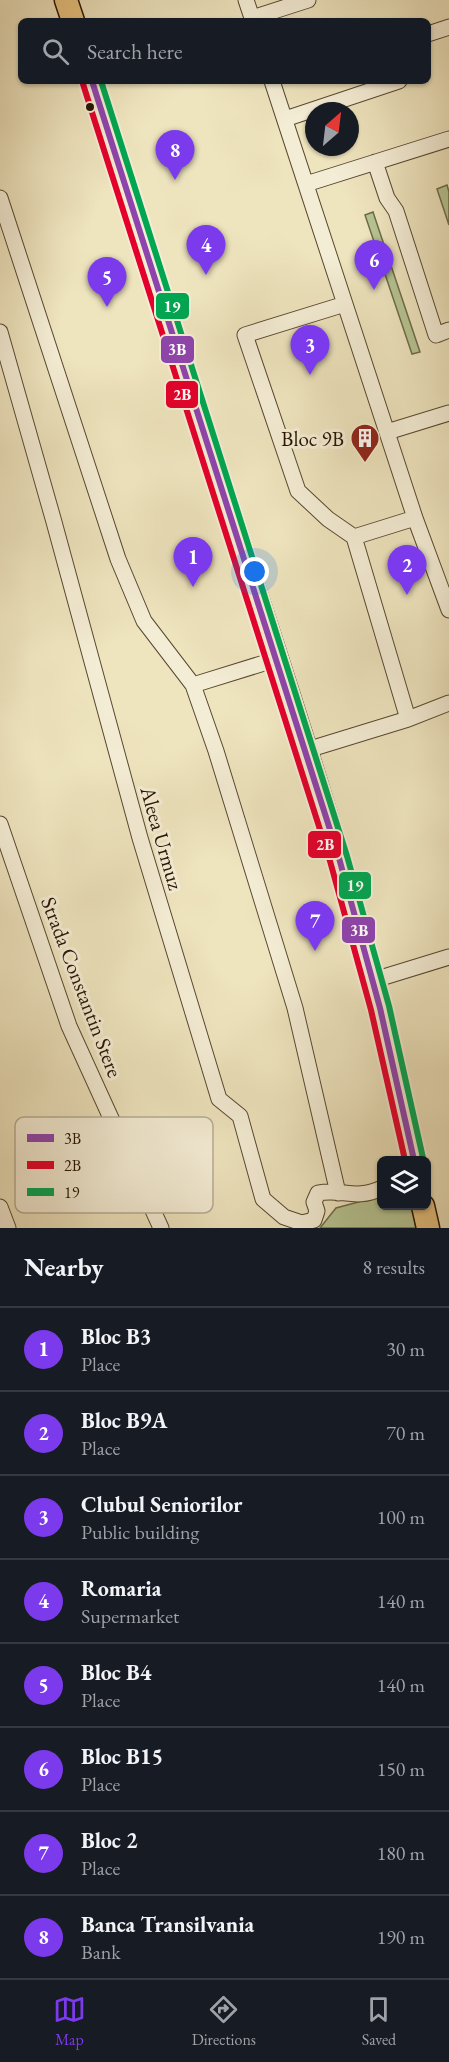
<!DOCTYPE html>
<style>
:root{--surface:#171b24;--page:#20242c;--text:#f1f3f6;--muted:#9ea1a6;--line:#363941;--accent:#7c3aed}
body{margin:0;font-family:"EB Garamond",serif;background:var(--page);color:var(--text)}
.controls{position:absolute;right:18px;bottom:18px;display:grid;overflow:hidden;border-radius:9px;box-shadow:0 2px 4px #0004}
.controls button{width:54px;height:54px;display:grid;place-items:center;padding:0;border:0;border-bottom:2px solid var(--line);background:var(--surface);color:var(--text);font:30px sans-serif}
.compass{position:absolute;left:305px;top:102px;width:54px;height:54px;border-radius:50%;background:var(--surface);box-shadow:0 2px 4px #0004;rotate:28deg}
.you{position:absolute;left:255px;top:572px;width:21px;height:21px;margin:-15px;border:4px solid #fff;border-radius:50%;background:#1a73e8;box-shadow:0 0 0 9px #1a73e833}
.badge{display:grid;place-items:center;width:39px;height:39px;border-radius:50%;background:var(--accent);color:#fff;font-size:20px;font-weight:700}
.pin{position:absolute;translate:-50% -50px;filter:drop-shadow(0 2px 3px #0008)}
.pin::after{content:'';position:absolute;top:32px;width:21px;height:18px;background:inherit;clip-path:polygon(0 0,100% 0,50% 100%)}
.list{margin:0;padding:0;list-style:none}
h2{display:flex;justify-content:space-between;align-items:center;height:78px;margin:0;padding:0 24px;font-size:26px}
h2 small{font-size:20px;font-weight:400;color:var(--muted)}
.list li{display:grid;grid-template-columns:39px 1fr auto;gap:18px;align-items:center;box-sizing:border-box;height:84px;padding:0 24px;border-top:2px solid var(--line)}
.list b{display:block;font-size:22px;white-space:nowrap}
.list p{margin:0;font-size:20px;white-space:nowrap;color:var(--muted)}
.list em{font-size:20px;font-style:normal;color:var(--muted)}
.icon{flex:none;width:33px;height:33px;fill:none;stroke:currentColor;stroke-width:2;stroke-linecap:round;stroke-linejoin:round}
.map{position:relative;flex:none;width:449px;height:1228px;overflow:hidden}
.search{position:absolute;background:var(--surface);box-shadow:0 2px 4px #0004;left:18px;right:18px;top:18px;height:66px;display:flex;align-items:center;gap:15px;box-sizing:border-box;padding:0 21px;border-radius:9px;color:var(--muted);font-size:22px}
.sheet{height:750px;background:var(--surface)}
nav{display:flex;justify-content:space-around;align-items:center;box-sizing:border-box;height:84px;border-top:2px solid var(--line);background:var(--surface);font-size:16px;color:var(--muted)}
nav a{display:grid;justify-items:center;gap:3px}
nav .on{color:var(--accent)}
.map>svg:first-child{display:block}
.green{fill:#b6c593;stroke:#6e6c4a;stroke-width:1.5}
.lines{fill:none;stroke-linecap:round;stroke-linejoin:round}
.minor-casing{stroke:#574830;stroke-width:17}
.primary-casing{stroke:#251400;stroke-width:25}
.minor{stroke:#f4edd5;stroke-width:15}
.primary{stroke:#e7c27f;stroke-width:22}
.bus-1-casing{stroke:#f4edd5;stroke-width:10}
.bus-2-casing{stroke:#f4edd5;stroke-width:10}
.bus-3-casing{stroke:#f4edd5;stroke-width:10}
.bus-1{stroke:#8e44ad;stroke-width:6}
.bus-2{stroke:#e4002b;stroke-width:6}
.bus-3{stroke:#00a651;stroke-width:6}
.bus-dot{fill:#251400;stroke:#f4edd5;stroke-width:2}
.labels{text-anchor:middle;dominant-baseline:central;stroke-width:6;stroke-linejoin:round;paint-order:stroke}
.poi-label{font-size:21px;fill:#251400;stroke:#f4edd5;text-anchor:end}
.street-label{font-size:21px;fill:#251400;stroke:#f4edd5}
.key{fill:#f4edd5;stroke:#b6ac95;stroke-width:1.5}
.key-label{font-size:16px;fill:#251400}
.line-badge{stroke:#f4edd5;stroke-width:2}
.badge-label{font-size:16px;text-anchor:middle;font-weight:bold;fill:#fff}
</style>
<div class="map">
<svg width="449" height="1228" viewBox="0 0 449 1228">
<rect width="100%" height="100%" fill="#eee4be"/>
<filter id="stains"><feTurbulence type="fractalNoise" baseFrequency=".00333" numOctaves="4"/><feColorMatrix values="0 0 0 0 .2 0 0 0 0 .09 0 0 0 0 .02 0 0 0 .5 -.17"/></filter>
<radialGradient id="worn" r=".72"><stop offset=".6" stop-color="#630" stop-opacity="0"/><stop offset="1" stop-color="#630" stop-opacity=".3"/></radialGradient>
<!-- green -->
<path class="green" d="M447,185L449,192V225L437,189Z
M373,212L420,352L412,354L365,215Z
M381,1196L382,1206H412L416,1228H320L336,1208Z"/>
<g class="lines">
<!-- minor casing -->
<g class="minor-casing">
<path id="minor" d="M246,0L253,21
M252,18L308,0
M428,34L449,27
M272,81L415,518L449,610
M285,119L399,81
M375,162L387,198L396,211L436,335L449,330
M306,184L449,139
M0,198L118,559L144,621L193,685L277,659
M345,304L245,335L298,491L328,519L354,537L408,719
M0,332L54,522L140,838L219,1099L240,1116L263,1199L284,1217L302,1223L314,1220L317,1211L314,1202L318,1193C343,1188 354,1201 382,1188
M387,432L449,413
M354,537L415,518
M193,685L216,751L295,1008L338,1193
M307,750L408,719L449,703
M0,824L69,1026L161,1228
M374,980L449,957
M0,1207L8,1228"/>
</g>
<!-- primary casing -->
<g class="primary-casing">
<path id="primary" d="M66,0L73,21
M92,81C144,241 193,401 245,561C309,759 375,956 414,1160
M423,1206L428,1228"/>
</g>
<!-- minor -->
<use href="#minor" class="minor"/>
<!-- primary -->
<use href="#primary" class="primary"/>
<!-- bus-1 casing -->
<g class="bus-1-casing">
<path id="bus-1" d="M92,81L339,858L380,1008L414,1160"/>
</g>
<!-- bus-2 casing -->
<g class="bus-2-casing">
<path id="bus-2" d="M83,84L330,861L371,1010L405,1160"/>
</g>
<!-- bus-3 casing -->
<g class="bus-3-casing">
<path id="bus-3" d="M101,81L347,856L389,1006L423,1158"/>
</g>
<!-- bus-1 -->
<use href="#bus-1" class="bus-1"/>
<!-- bus-2 -->
<use href="#bus-2" class="bus-2"/>
<!-- bus-3 -->
<use href="#bus-3" class="bus-3"/>
</g>
<!-- icons -->
<defs>
<g id="building-pin" transform="scale(1.5)"><path d="M0 17L-7.5 6A9.5 9.5 0 1 1 7.5 6Z" fill="#8f2418" stroke="#f4edd5"/><path d="M-4-6H4V6H1V3H-1V6H-4ZM-2.5-4.3h1.7v1.8h-1.7ZM.8-4.3h1.7v1.8H.8ZM-2.5-1h1.7V.8h-1.7ZM.8-1h1.7V.8H.8Z" fill="#fff"/></g>
</defs>
<g fill-rule="evenodd">
<use href="#building-pin" x="365" y="438"/>
</g>
<!-- markers -->
<circle class="bus-dot" cx="90" cy="107" r="5"/>
<g class="labels">
<!-- poi labels -->
<g class="poi-label">
<text x="344" y="438">Bloc 9B</text>
</g>
<!-- street labels -->
<g class="street-label">
<text transform="translate(162 838) rotate(74)">Aleea Urmuz</text>
<text transform="translate(82 987) rotate(69)">Strada Constantin Stere</text>
</g>
</g>
<!-- legend -->
<rect x="15" y="1117" width="198" height="96" rx="9" class="key"/>
<rect x="27" y="1134" width="27" height="8" fill="#8e44ad"/>
<rect x="27" y="1161" width="27" height="8" fill="#e4002b"/>
<rect x="27" y="1188" width="27" height="8" fill="#00a651"/>
<g class="key-label">
<text x="64" y="1144">3B</text>
<text x="64" y="1171">2B</text>
<text x="64" y="1198">19</text>
</g>
<g class="line-badge">
<rect x="155" y="292" width="35" height="28" rx="6" fill="#00a651"/>
<rect x="160" y="335" width="35" height="29" rx="6" fill="#8e44ad"/>
<rect x="165" y="380" width="34" height="29" rx="6" fill="#e4002b"/>
<rect x="307" y="830" width="35" height="29" rx="6" fill="#e4002b"/>
<rect x="338" y="871" width="34" height="29" rx="6" fill="#00a651"/>
<rect x="341" y="916" width="35" height="28" rx="6" fill="#8e44ad"/>
</g>
<g class="badge-label">
<text x="172" y="312">19</text>
<text x="177" y="355">3B</text>
<text x="182" y="400">2B</text>
<text x="325" y="850">2B</text>
<text x="355" y="891">19</text>
<text x="359" y="936">3B</text>
</g>
<rect width="100%" height="100%" filter="url(#stains)"/>
<rect width="100%" height="100%" fill="url(#worn)"/>
</svg>
<div class="controls">
<button><svg class="icon" aria-label="layers" viewBox="0 0 24 24"><path d="M12 4l9 5-9 5-9-5zM3 14l9 5 9-5"/></svg></button>
</div>
<svg class="compass" viewBox="-18 -18 36 36"><path d="M0-13l5 13h-10z" fill="#e53935"/><path d="M0 13l5-13h-10z" fill="#9ea1a6"/></svg>
<div class="you"></div>
<div class="pin badge" style="left:193px;top:587px">1</div>
<div class="pin badge" style="left:407px;top:595px">2</div>
<div class="pin badge" style="left:310px;top:375px">3</div>
<div class="pin badge" style="left:206px;top:275px">4</div>
<div class="pin badge" style="left:107px;top:307px">5</div>
<div class="pin badge" style="left:374px;top:290px">6</div>
<div class="pin badge" style="left:315px;top:951px">7</div>
<div class="pin badge" style="left:175px;top:180px">8</div>
<div class="search"><svg class="icon" aria-label="search" viewBox="0 0 24 24"><circle cx="10" cy="10" r="6"/><path d="M15 15l6 6"/></svg>Search here</div>
</div>
<section class="sheet">
<h2>Nearby<small>8 results</small></h2>
<ul class="list">
<li><span class="badge">1</span><div><b>Bloc B3</b><p>Place</p></div><em>30 m</em></li>
<li><span class="badge">2</span><div><b>Bloc B9A</b><p>Place</p></div><em>70 m</em></li>
<li><span class="badge">3</span><div><b>Clubul Seniorilor</b><p>Public building</p></div><em>100 m</em></li>
<li><span class="badge">4</span><div><b>Romaria</b><p>Supermarket</p></div><em>140 m</em></li>
<li><span class="badge">5</span><div><b>Bloc B4</b><p>Place</p></div><em>140 m</em></li>
<li><span class="badge">6</span><div><b>Bloc B15</b><p>Place</p></div><em>150 m</em></li>
<li><span class="badge">7</span><div><b>Bloc 2</b><p>Place</p></div><em>180 m</em></li>
<li><span class="badge">8</span><div><b>Banca Transilvania</b><p>Bank</p></div><em>190 m</em></li>
</ul>
</section>
<nav>
<a class="on"><svg class="icon" aria-label="map" viewBox="0 0 24 24"><path d="M3 6l6-2 6 2 6-2v14l-6 2-6-2-6 2zM9 4v14M15 6v14"/></svg>Map</a>
<a><svg class="icon" aria-label="directions" viewBox="0 0 24 24"><path d="M12 3l9 9-9 9-9-9zM9 14v-3h6M13 9l2 2-2 2"/></svg>Directions</a>
<a><svg class="icon" aria-label="saved" viewBox="0 0 24 24"><path d="M7 4h10v16l-5-4-5 4z"/></svg>Saved</a>
</nav>
